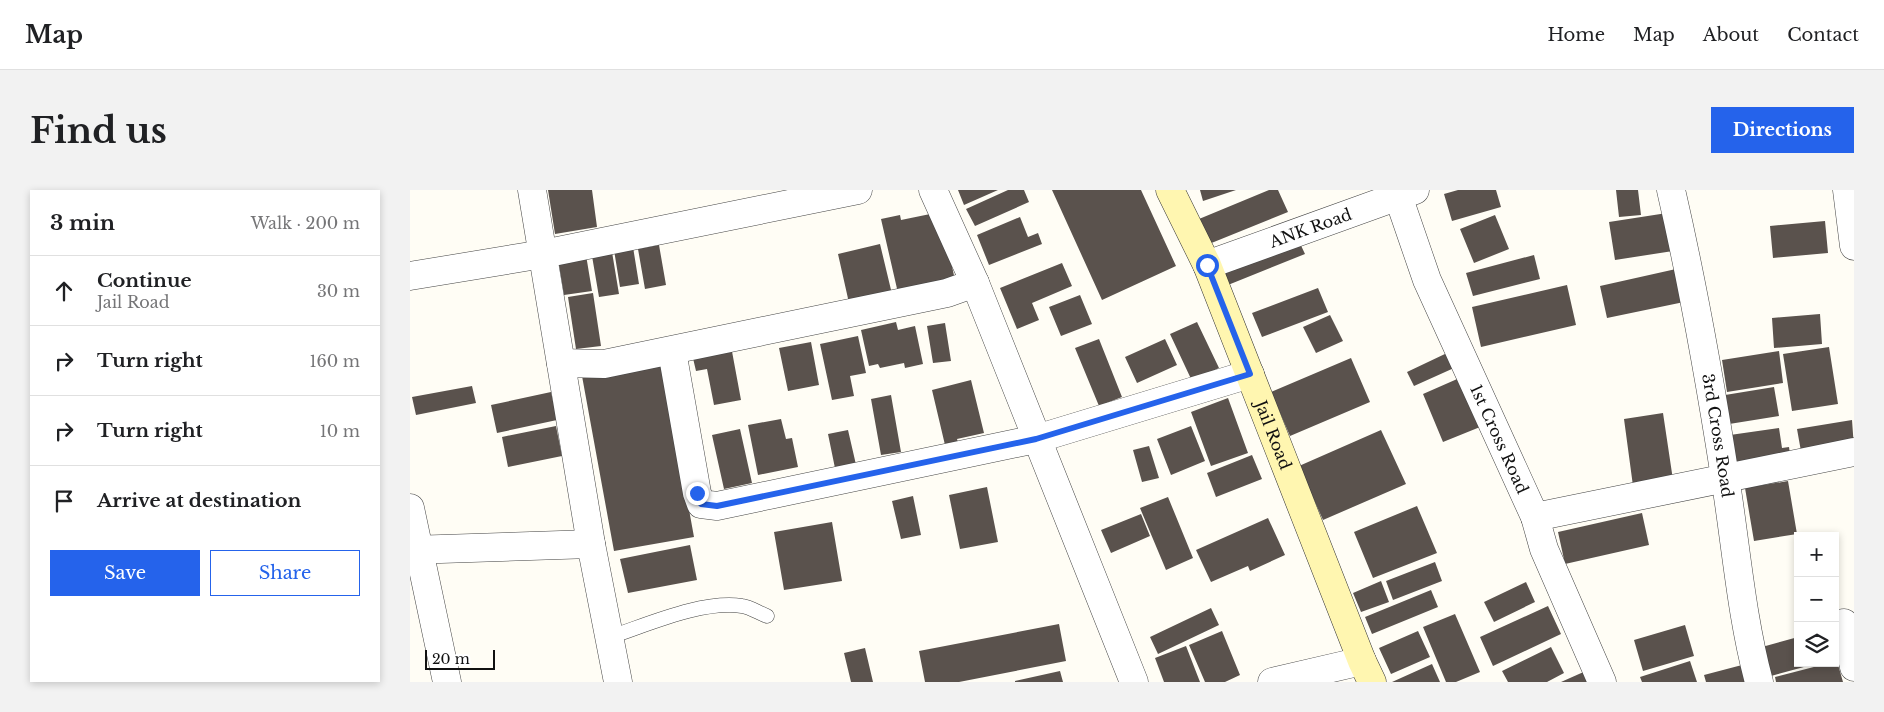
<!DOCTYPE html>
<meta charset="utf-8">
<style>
:root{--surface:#fff;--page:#f2f2f2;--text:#202124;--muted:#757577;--line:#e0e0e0;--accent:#2563eb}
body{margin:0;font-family:"Libre Baskerville",serif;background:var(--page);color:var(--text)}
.controls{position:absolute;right:15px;bottom:15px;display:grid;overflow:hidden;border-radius:0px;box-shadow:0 2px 8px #0003}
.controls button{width:45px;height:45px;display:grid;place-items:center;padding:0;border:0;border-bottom:1px solid var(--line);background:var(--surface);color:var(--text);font:25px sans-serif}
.scale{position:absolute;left:15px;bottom:12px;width:70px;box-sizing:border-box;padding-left:5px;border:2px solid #111;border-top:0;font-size:14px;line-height:18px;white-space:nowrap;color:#111;-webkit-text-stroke:4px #fff;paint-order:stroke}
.stop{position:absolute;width:15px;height:15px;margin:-11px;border:4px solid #2563eb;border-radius:50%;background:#fff}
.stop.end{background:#2563eb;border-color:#fff;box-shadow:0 1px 5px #0008}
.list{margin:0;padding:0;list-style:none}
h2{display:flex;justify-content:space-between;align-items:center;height:65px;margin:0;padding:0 20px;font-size:21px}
h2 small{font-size:16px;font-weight:400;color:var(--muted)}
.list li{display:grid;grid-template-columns:32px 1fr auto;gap:15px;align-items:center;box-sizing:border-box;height:70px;padding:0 20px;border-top:1px solid var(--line)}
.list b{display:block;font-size:19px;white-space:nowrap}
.list p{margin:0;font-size:16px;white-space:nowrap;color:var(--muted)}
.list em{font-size:16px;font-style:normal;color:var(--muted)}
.actions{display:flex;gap:10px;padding:15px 20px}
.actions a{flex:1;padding:11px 0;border:1px solid var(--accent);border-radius:0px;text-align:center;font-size:18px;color:var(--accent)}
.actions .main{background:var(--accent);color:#fff}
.icon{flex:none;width:28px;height:28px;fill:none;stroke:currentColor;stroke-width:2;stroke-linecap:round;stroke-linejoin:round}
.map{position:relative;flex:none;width:1444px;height:492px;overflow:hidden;border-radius:0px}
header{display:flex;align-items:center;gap:30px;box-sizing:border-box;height:70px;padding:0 25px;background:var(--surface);border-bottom:1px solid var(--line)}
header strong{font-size:24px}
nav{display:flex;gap:28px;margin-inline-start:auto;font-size:18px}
.intro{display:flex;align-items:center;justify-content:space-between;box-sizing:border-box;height:120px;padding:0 30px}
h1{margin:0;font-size:35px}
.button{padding:12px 22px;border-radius:0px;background:var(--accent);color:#fff;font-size:18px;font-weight:700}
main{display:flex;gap:30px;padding:0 30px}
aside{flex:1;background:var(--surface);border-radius:0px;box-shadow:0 2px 8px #0003}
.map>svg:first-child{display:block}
.building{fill:#5a524d}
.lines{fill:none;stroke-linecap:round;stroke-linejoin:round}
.lane-casing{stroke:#444;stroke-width:15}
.street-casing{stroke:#444;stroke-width:29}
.secondary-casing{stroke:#333;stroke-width:29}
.lane{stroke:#fff;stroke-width:14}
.street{stroke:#fff;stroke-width:28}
.secondary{stroke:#fff6b0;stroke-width:28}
.route{stroke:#2563eb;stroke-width:6}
.labels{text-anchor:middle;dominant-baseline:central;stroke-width:5;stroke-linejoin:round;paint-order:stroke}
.street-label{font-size:16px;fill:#111;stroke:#fff}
</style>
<header>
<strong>Map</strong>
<nav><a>Home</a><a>Map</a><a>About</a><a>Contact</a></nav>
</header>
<div class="intro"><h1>Find us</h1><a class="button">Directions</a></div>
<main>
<aside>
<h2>3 min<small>Walk · 200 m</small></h2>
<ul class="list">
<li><svg class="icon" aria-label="ahead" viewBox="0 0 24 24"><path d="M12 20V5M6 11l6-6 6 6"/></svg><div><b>Continue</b><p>Jail Road</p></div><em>30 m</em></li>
<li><svg class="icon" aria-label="right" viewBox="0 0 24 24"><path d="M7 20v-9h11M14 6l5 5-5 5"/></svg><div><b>Turn right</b></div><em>160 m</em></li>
<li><svg class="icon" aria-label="right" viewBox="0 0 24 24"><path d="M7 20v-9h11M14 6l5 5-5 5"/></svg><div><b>Turn right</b></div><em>10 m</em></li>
<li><svg class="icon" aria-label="arrive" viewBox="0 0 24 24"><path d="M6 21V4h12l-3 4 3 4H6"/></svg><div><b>Arrive at destination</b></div></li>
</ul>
<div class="actions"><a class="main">Save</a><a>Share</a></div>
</aside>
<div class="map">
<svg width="1444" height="492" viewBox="0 0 1444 492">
<rect width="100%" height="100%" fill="#fffdf5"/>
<!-- building -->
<path class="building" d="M138,0H182L187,37L145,44Z
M548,0H588L554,15Z
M598,0H614L619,12L565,36L556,19Z
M642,0H731L766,76L692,110Z
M790,0H826L793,11Z
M859,0H868L878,22L799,54L789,29Z
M1048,0H1086L1091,17L1042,31L1034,4Z
M1206,0H1228L1231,25L1209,27Z
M530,22L545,90L488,103L471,29L490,25L491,30Z
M1257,23L1263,61L1205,70L1199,32Z
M1085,25L1099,59L1064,73L1050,39Z
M610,27L618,47L628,43L632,54L579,75L567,45Z
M1415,31L1418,63L1363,68L1360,36Z
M887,47L895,64L813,97L806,80Z
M470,54L482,104L439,113L428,64Z
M249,55L256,95L235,99L228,59Z
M223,57L229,94L210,97L204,60Z
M175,59L182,101L154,105L147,63Z
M202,62L209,104L189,107L182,66Z
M1124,65L1130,89L1063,106L1056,83Z
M652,73L662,96L622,113L629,130L607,139L590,98Z
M1266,79L1274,112L1197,128L1190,96Z
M1157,95L1166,135L1071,157L1062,117Z
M908,98L918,122L852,147L842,123Z
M183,103L191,156L166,159L158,107Z
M670,105L682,134L651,146L639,117Z
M1410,124L1412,154L1364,158L1362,128Z
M920,125L933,151L906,163L893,137Z
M486,132L488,140L505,136L513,174L495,178L494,173L470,178L468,174L459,176L451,140Z
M787,132L809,178L782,191L760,144Z
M535,133L541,171L523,173L517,136Z
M448,146L456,183L440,186L444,206L422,210L410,154Z
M689,149L712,207L689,216L665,158Z
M755,149L767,175L727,193L715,167Z
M401,152L409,195L378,201L369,158Z
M321,156L331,210L304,215L297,179L286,181L282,164Z
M1419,157L1428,214L1382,221L1373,164Z
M1369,161L1373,193L1317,202L1312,170Z
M1037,163L1044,178L1004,196L997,182Z
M941,168L960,212L880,246L861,202Z
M252,171L284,347L204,361L172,186Z
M1054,186L1075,235L1033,252L1013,204Z
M561,190L574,243L547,249L548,252L535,255L522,200Z
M62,196L66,213L6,225L2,207Z
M1364,197L1369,226L1313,235L1309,206Z
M141,202L147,230L87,243L81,215Z
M481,205L491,262L471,265L461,209Z
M818,208L838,263L801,276L781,222Z
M1253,223L1263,290L1223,296L1214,229Z
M371,229L376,249L382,248L388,277L348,285L338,235Z
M1442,230L1444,258L1392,267L1387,239Z
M146,236L152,266L98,277L92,247Z
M781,236L795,271L761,285L747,249Z
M1369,238L1372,258L1379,257L1381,272L1324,279L1320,245Z
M330,239L342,293L314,299L302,245Z
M438,240L447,279L426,283L418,244Z
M971,240L996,294L913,330L889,276Z
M739,256L749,288L732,292L723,260Z
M842,265L852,289L806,307L797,283Z
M1378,291L1387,344L1344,351L1335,298Z
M577,297L588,352L550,359L539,305Z
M503,306L511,345L491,349L482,311Z
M758,307L783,368L756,380L730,318Z
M1007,316L1027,363L963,388L944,342Z
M1232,323L1239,355L1155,374L1148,342Z
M731,324L740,346L701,363L691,340Z
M858,328L875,365L840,381L838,376L801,392L786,360Z
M422,332L432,391L374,400L364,342Z
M280,355L287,390L218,403L210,369Z
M1025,372L1032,391L983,410L976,391Z
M971,391L979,412L951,422L943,403Z
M1116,392L1125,412L1084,432L1074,412Z
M1021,400L1028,417L962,444L955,427Z
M1138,416L1151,444L1083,476L1070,447Z
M801,418L809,435L748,464L740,447Z
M1045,424L1070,482L1046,492H1036L1013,437Z
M649,434L656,471L549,492H515L509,461Z
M1275,435L1284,466L1233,481L1224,450Z
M812,441L830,485L815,492H795L779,455Z
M1008,441L1020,467L981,484L969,458Z
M1388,447V473L1405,474L1361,486L1352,457Z
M776,456L790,492H754L745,468Z
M1141,457L1154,483L1137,492H1098L1092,481Z
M455,458L463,492H441L434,463Z
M1280,471L1287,492H1232L1230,487Z
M1427,471L1433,492H1366L1365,487Z
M1022,474L1030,492H982Z
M1332,475L1337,492H1296L1294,485Z
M1178,480L1184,492H1151Z
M650,481L653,492H605V491Z"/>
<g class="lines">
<!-- lane casing -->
<g class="lane-casing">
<path id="lane" d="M200,447C237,435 292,410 332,416C340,417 349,423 357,426"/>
</g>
<!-- street casing -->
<g class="street-casing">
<g id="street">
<path d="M122,0L181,354L208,492"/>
<path d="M523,0L565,93L724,492"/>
<path id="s1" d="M986,0L1017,90L1125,327L1134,359L1192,492"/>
<path id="s2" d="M1261,0C1283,95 1300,191 1315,287C1326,355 1331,425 1349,492"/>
<path d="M1437,0L1444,56"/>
<path id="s3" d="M797,75L1005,0"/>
<path d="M0,86L133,64L448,0"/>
<path d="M262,161L287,303L291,314L307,316L626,249L840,184"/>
<path d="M151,173L194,174L537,103L565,93"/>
<path d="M0,318L37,492"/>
<path d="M1125,327L1444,262"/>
<path d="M0,360L181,354"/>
<path d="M1434,433L1444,477"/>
<path d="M862,492L952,471"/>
</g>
</g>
<!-- secondary casing -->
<g class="secondary-casing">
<g id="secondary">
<path id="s4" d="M760,0L797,75L952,471L962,492"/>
</g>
</g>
<!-- lane -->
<use href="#lane" class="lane"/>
<!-- street -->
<use href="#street" class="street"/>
<!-- secondary -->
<use href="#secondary" class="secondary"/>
</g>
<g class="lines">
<!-- route -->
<path class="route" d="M287,303L291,314L307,316L626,249L840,184L797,75"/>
</g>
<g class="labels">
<!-- street labels -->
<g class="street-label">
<text stroke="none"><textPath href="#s3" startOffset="110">ANK Road</textPath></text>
<text stroke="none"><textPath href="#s4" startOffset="266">Jail Road</textPath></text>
<text stroke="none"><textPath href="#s2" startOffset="250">3rd Cross Road</textPath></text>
<text stroke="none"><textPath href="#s1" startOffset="270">1st Cross Road</textPath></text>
</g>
</g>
</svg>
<div class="controls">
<button>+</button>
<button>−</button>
<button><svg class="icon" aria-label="layers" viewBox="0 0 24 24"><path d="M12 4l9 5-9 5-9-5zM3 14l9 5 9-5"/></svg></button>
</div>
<div class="scale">20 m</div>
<div class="stop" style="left:797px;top:75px"></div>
<div class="stop end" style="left:287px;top:303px"></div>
</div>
</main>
